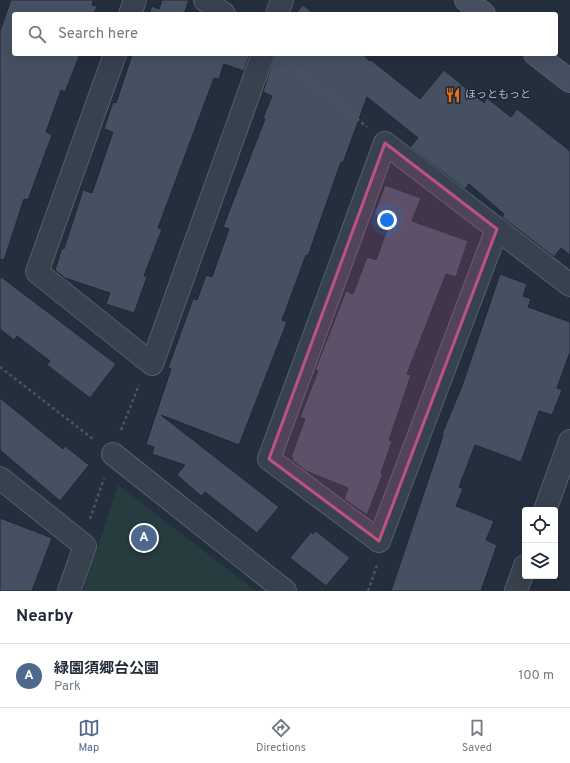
<!DOCTYPE html>
<meta charset="utf-8">
<style>
:root{--surface:#fff;--page:#f6f6f7;--text:#1f2937;--muted:#747a83;--line:#e0e1e3;--accent:#4f688e}
body{margin:0;font-family:Overpass,"Noto Sans JP",sans-serif;background:var(--page);color:var(--text)}
.controls{position:absolute;right:12px;bottom:12px;display:grid;overflow:hidden;border-radius:4px;box-shadow:0 4px 16px #0002}
.controls button{width:36px;height:36px;display:grid;place-items:center;padding:0;border:0;border-bottom:1px solid var(--line);background:var(--surface);color:var(--text);font:20px sans-serif}
.you{position:absolute;left:387px;top:220px;width:14px;height:14px;margin:-10px;border:3px solid #fff;border-radius:50%;background:#1a73e8;box-shadow:0 0 0 6px #1a73e833}
.badge{display:grid;place-items:center;width:26px;height:26px;border-radius:50%;background:var(--accent);color:#fff;font-size:13px;font-weight:700}
.pin{position:absolute;translate:-50% -50%;border:2px solid #fff;box-shadow:0 1px 4px #0006}
.list{margin:0;padding:0;list-style:none}
h2{display:flex;justify-content:space-between;align-items:center;height:52px;margin:0;padding:0 16px;font-size:17px}
h2 small{font-size:13px;font-weight:400;color:var(--muted)}
.list li{display:grid;grid-template-columns:26px 1fr auto;gap:12px;align-items:center;box-sizing:border-box;height:64px;padding:0 16px;border-top:1px solid var(--line)}
.list b{display:block;font-size:15px;white-space:nowrap}
.list p{margin:0;font-size:13px;white-space:nowrap;color:var(--muted)}
.list em{font-size:13px;font-style:normal;color:var(--muted)}
.icon{flex:none;width:22px;height:22px;fill:none;stroke:currentColor;stroke-width:2;stroke-linecap:round;stroke-linejoin:round}
.map{position:relative;flex:none;width:570px;height:591px;overflow:hidden}
.search{position:absolute;background:var(--surface);box-shadow:0 4px 16px #0002;left:12px;right:12px;top:12px;height:44px;display:flex;align-items:center;gap:10px;box-sizing:border-box;padding:0 14px;border-radius:4px;color:var(--muted);font-size:15px}
.sheet{height:116px;background:var(--surface)}
nav{display:flex;justify-content:space-around;align-items:center;box-sizing:border-box;height:56px;border-top:1px solid var(--line);background:var(--surface);font-size:11px;color:var(--muted)}
nav a{display:grid;justify-items:center;gap:2px}
nav .on{color:var(--accent)}
.map>svg:first-child{display:block}
.green{fill:#263c3f}
.building{fill:#455162;stroke:#1f2835}
.lines{fill:none;stroke-linecap:round;stroke-linejoin:round}
.street-casing{stroke:#565f6c;stroke-width:24}
.secondary-casing{stroke:#565f6c;stroke-width:24}
.path{stroke:#44595c;stroke-width:2.5;stroke-dasharray:3 3;stroke-linecap:butt}
.street{stroke:#38414e;stroke-width:22}
.secondary{stroke:#465061;stroke-width:22}
.marked{fill:#bd5182;fill-opacity:0.2;stroke:#bd5182;stroke-width:3;stroke-linejoin:round}
.labels{text-anchor:middle;dominant-baseline:central;stroke-width:3;stroke-linejoin:round;paint-order:stroke}
.poi-label{font-size:11px;fill:#b4bcc9;stroke:#1d2633;text-anchor:start}
</style>
<div class="map">
<svg width="570" height="591" viewBox="0 0 570 591">
<rect width="100%" height="100%" fill="#242f3e"/>
<!-- green -->
<path class="green" d="M118,485L256,591H83Z"/>
<!-- building -->
<path class="building" d="M11,0H93L92,5L97,6L94,14H14V54H80L65,92L61,90L46,132L52,135L28,200L24,199L4,260L0,259V31Z
M162,0H189L184,14H149L152,6L159,9Z
M303,5L314,14H295Z
M135,54H250L244,71L224,64L219,79L214,78L158,228L162,229L144,276L147,277L134,313L106,304L110,293L65,278L55,270L62,248L64,249L83,190L92,193L113,132L104,129L113,102L116,103L132,55L135,56Z
M275,54H362L370,61L371,60L420,99L444,70L484,103L487,98L511,117L517,109L570,151V255L561,248L554,257L502,217L504,214L469,184L465,189L410,147L418,138L367,97L343,163L341,162L308,256L306,255L282,320L287,322L239,445L161,415L279,507L257,533L205,492L201,496L177,475L185,465L152,454L154,447L146,444L171,369L168,368L193,299L197,300L206,275L212,277L229,229L223,227L265,119L263,118L272,96L263,92Z
M385,185L421,198L412,221L468,241L456,277L446,274L407,374L411,375L389,440L392,441L381,473L383,474L367,515L344,499L348,488L306,471L292,460L293,458L291,457L305,419L300,417L318,371L315,370L346,291L353,294L367,257L376,260L390,221L374,215Z
M500,274L527,284L523,296L531,299L528,307L570,322V352L557,388L562,390L552,415L539,411L521,462L475,445L459,487L463,489L456,506L494,521L486,540L497,545L481,591H391L438,451L443,435L442,434L462,386Z
M0,276L116,364L90,398L47,365L50,361L17,336L14,340L0,329Z
M0,398L63,449L65,446L89,465L60,501L0,450Z
M0,518L52,538L32,591H0Z
M316,531L350,558L326,586L290,558L311,532L313,534Z"/>
<g class="lines">
<!-- street casing -->
<g class="street-casing">
<path id="street" d="M205,0L224,14
M130,14L135,0
M277,14L282,0
M115,54L37,272L152,364L263,54
M497,229L379,541L269,459L385,143L570,285
M113,454L285,591
M0,478L85,546L69,591
M545,510L570,441
M516,591L525,566"/>
</g>
<!-- secondary casing -->
<g class="secondary-casing">
<path id="secondary" d="M466,0L484,14
M535,54L570,81"/>
</g>
<!-- path -->
<path class="path" d="M287,62L367,127
M0,367L93,439
M121,430L139,385
M90,519L104,478
M368,591L377,565"/>
<!-- street -->
<use href="#street" class="street"/>
<!-- secondary -->
<use href="#secondary" class="secondary"/>
</g>
<!-- marked area -->
<path class="marked" d="M385,143L497,229L379,541L269,459Z"/>
<!-- icons -->
<defs>
<g id="restaurant-bare" transform="scale(1.2)"><path d="M-5-6h1v4h1v-4h1v4h1v-4h1v5L-1.5 .5V6h-2V.5L-5-1ZM5-6V6H3V1.5H1.5Q1.5-4 5-6Z" fill="#e8710a" stroke="#1d2633" stroke-width="2.5" paint-order="stroke"/></g>
</defs>
<g fill-rule="evenodd">
<use href="#restaurant-bare" x="453" y="95"/>
</g>
<g class="labels">
<!-- poi labels -->
<g class="poi-label">
<text x="465" y="95">ほっともっと</text>
</g>
</g>
</svg>
<div class="controls">
<button><svg class="icon" aria-label="locate" viewBox="0 0 24 24"><circle cx="12" cy="12" r="6"/><path d="M12 2v4M12 18v4M2 12h4M18 12h4"/></svg></button>
<button><svg class="icon" aria-label="layers" viewBox="0 0 24 24"><path d="M12 4l9 5-9 5-9-5zM3 14l9 5 9-5"/></svg></button>
</div>
<div class="you"></div>
<div class="pin badge" style="left:144px;top:538px">A</div>
<div class="search"><svg class="icon" aria-label="search" viewBox="0 0 24 24"><circle cx="10" cy="10" r="6"/><path d="M15 15l6 6"/></svg>Search here</div>
</div>
<section class="sheet">
<h2>Nearby<small></small></h2>
<ul class="list">
<li><span class="badge">A</span><div><b>緑園須郷台公園</b><p>Park</p></div><em>100 m</em></li>
</ul>
</section>
<nav>
<a class="on"><svg class="icon" aria-label="map" viewBox="0 0 24 24"><path d="M3 6l6-2 6 2 6-2v14l-6 2-6-2-6 2zM9 4v14M15 6v14"/></svg>Map</a>
<a><svg class="icon" aria-label="directions" viewBox="0 0 24 24"><path d="M12 3l9 9-9 9-9-9zM9 14v-3h6M13 9l2 2-2 2"/></svg>Directions</a>
<a><svg class="icon" aria-label="saved" viewBox="0 0 24 24"><path d="M7 4h10v16l-5-4-5 4z"/></svg>Saved</a>
</nav>
